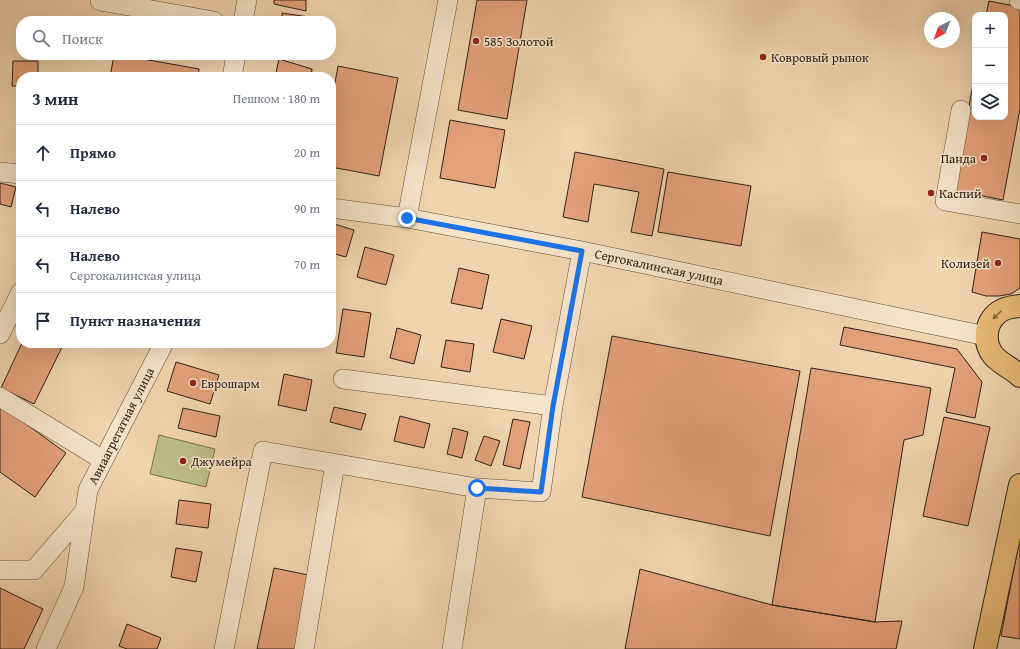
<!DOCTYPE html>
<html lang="ru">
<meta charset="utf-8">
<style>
:root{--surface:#fff;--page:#f6f6f7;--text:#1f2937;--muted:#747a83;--line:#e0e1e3}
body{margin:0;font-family:"Gentium Book Plus",serif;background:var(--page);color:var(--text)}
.controls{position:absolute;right:12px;top:12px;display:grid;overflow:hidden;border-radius:8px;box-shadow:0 4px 16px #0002}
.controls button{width:36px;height:36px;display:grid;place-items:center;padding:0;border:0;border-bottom:1px solid var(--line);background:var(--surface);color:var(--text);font:20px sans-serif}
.compass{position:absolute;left:924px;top:12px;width:36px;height:36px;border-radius:50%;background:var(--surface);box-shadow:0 4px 16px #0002;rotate:221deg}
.stop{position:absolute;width:12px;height:12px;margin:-9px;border:3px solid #1a73e8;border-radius:50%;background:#fff}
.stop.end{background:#1a73e8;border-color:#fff;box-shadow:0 1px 4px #0008}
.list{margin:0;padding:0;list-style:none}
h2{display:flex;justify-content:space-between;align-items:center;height:52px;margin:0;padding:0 16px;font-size:17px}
h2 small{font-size:13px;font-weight:400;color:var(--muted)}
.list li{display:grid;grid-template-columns:26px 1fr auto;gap:12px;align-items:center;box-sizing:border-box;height:56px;padding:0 16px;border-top:1px solid var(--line)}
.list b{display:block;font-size:15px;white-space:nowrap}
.list p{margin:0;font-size:13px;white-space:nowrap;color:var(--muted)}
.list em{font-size:13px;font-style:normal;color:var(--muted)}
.icon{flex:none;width:22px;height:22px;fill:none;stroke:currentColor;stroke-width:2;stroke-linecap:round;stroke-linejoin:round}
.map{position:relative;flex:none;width:1020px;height:649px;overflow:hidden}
.search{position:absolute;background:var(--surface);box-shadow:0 4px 16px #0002;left:16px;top:16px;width:320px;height:44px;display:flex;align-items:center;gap:10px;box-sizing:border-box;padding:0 14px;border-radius:16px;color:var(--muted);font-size:15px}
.panel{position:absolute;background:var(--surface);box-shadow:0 4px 16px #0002;left:16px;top:72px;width:320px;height:276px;border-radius:16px}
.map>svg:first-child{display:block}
.green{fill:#bbbc89;stroke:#766e4e}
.building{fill:#e3a179;stroke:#302114}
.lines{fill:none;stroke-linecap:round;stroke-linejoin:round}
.minor-casing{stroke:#604e3a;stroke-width:20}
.major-casing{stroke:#302114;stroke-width:24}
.minor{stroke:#f5e3ca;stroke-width:19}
.major{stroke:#e8ba76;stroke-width:22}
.oneway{fill:#8c6e45}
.route{stroke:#1a73e8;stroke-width:5}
.poi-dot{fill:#8f2418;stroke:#f5e3ca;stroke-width:1.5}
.labels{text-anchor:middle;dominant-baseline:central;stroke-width:3;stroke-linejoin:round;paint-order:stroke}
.poi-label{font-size:13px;fill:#302114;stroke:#f5e3ca;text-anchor:start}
.street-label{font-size:13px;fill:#302114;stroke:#f5e3ca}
</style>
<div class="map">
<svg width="1020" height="649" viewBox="0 0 1020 649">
<rect width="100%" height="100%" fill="#f0d4ad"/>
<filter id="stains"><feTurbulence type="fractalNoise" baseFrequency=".005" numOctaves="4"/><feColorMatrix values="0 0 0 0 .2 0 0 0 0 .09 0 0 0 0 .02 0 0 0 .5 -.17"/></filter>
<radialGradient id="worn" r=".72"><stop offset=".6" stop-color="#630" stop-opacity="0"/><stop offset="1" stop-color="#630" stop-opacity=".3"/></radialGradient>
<!-- green -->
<path class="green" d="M159,435L215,449L206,487L150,474Z"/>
<!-- building -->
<path class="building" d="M274,0H306V11L274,4Z
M477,0H527L507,119L458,110Z
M989,1L1020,7V109L1003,200L953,190L975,74V117H1005V15H986Z
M282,13L322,19L321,21H282Z
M114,55H121L199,69L198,77H110Z
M279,59L312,69L311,77H275Z
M13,61H38V77H21V86H12Z
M338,66L398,78L379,176L331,167V105Z
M450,120L505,130L495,188L440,178Z
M575,152L664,169L652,236L631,232L639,192L594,184L588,222L563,217Z
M668,172L751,186L741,246L658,232Z
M0,183L16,187L11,207L0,204Z
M331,223L354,230L346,257L331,253Z
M982,232L1020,239V288L1011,294L999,296H986L972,292Z
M365,247L394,255L386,285L357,277Z
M459,268L489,275L482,309L451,303Z
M343,309L371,313L364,357L336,353Z
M501,319L532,326L524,359L493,352Z
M844,327L957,349L982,382L975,418L946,412L955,368L840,345Z
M397,328L421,335L414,364L390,358Z
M612,336L800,371L770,536L582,497Z
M446,340L474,344L470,372L441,367Z
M22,343H64L34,404L1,388Z
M176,362L219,375L210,404L167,391Z
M811,368L931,388L923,435L904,440L875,622L772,605Z
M284,374L312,380L306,411L278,405Z
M0,405L66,453L35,497L0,472Z
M334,407L366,414L361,430L330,422Z
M183,408L220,416L216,437L178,428Z
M400,416L430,424L424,448L394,441Z
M944,417L990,427L968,526L923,516Z
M513,419L530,422L520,469L503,465Z
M453,428L468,432L462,458L447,454Z
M484,436L500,441L491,466L475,460Z
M179,500L211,504L208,528L176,524Z
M1020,537V639L1001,636Z
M176,548L202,552L196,582L171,577Z
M274,568L323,578L308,649H257Z
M640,569L772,605L875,622L902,621L896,649H625Z
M0,588L43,609L24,649H0Z
M127,624L161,638L157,649H127L119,646Z"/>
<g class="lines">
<!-- minor casing -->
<g class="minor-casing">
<path id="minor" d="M1019,0H1020
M100,1L214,21
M243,21L247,0
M232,77L236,55
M961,110L945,201L1020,214
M0,172L21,174
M331,208L407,218L582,251L986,336
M407,218L448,0
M0,334L21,292
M343,379L553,406
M0,397L103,460
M0,570H34L84,512
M46,649L74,587L88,490L164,343
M224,649L263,451L477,488L541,492L553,406L582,251
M304,649L335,464
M452,649L477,488"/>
</g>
<!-- major casing -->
<g class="major-casing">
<path id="major" d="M1020,306C1013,307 1006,307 999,312C985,322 983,342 993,355C1000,364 1012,368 1020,376
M985,649L1020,485"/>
</g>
<!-- minor -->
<use href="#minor" class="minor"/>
<!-- major -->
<use href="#major" class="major"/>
</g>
<!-- one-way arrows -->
<defs><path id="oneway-solid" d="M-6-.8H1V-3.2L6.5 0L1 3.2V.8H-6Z"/></defs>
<use class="oneway" href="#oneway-solid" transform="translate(997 315) rotate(137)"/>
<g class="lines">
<!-- route -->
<path class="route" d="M407,218L582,251L553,406L541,492L477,488"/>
</g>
<!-- markers -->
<g class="poi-dot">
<circle cx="476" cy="41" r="4"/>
<circle cx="763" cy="57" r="4"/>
<circle cx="984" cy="158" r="4"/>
<circle cx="931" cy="193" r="4"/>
<circle cx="998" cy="263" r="4"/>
<circle cx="193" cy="383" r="4"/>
<circle cx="183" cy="461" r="4"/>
</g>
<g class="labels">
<!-- poi labels -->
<g class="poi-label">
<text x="484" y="41">585 Золотой</text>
<text x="771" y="57">Ковровый рынок</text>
<text x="976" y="158" text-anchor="end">Панда</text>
<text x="939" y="193">Каспий</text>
<text x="990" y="263" text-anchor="end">Колизей</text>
<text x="201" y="383">Еврошарм</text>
<text x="191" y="461">Джумейра</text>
</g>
<!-- street labels -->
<g class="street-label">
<text transform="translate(659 267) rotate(12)">Сергокалинская улица</text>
<text transform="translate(121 426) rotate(-63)">Авиаагрегатная улица</text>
</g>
</g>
<rect width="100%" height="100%" filter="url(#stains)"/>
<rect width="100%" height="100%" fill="url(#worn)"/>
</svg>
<div class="controls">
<button>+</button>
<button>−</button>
<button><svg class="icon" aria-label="layers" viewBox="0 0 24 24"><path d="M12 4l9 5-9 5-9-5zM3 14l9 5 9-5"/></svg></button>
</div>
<svg class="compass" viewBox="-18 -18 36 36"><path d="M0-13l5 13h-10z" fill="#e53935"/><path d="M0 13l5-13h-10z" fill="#747a83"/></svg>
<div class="stop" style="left:477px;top:488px"></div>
<div class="stop end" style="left:407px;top:218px"></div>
<div class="search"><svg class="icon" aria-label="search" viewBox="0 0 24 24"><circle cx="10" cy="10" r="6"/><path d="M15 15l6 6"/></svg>Поиск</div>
<section class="panel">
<h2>3 мин<small>Пешком · 180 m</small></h2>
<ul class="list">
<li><svg class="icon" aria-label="ahead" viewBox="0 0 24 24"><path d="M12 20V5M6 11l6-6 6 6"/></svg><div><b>Прямо</b></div><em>20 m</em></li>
<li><svg class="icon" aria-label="left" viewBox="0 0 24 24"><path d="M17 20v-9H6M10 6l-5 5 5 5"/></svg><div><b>Налево</b></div><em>90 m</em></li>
<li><svg class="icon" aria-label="left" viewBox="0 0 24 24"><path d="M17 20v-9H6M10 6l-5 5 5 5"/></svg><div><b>Налево</b><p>Сергокалинская улица</p></div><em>70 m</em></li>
<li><svg class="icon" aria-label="arrive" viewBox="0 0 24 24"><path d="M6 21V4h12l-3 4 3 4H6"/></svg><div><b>Пункт назначения</b></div></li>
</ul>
</section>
</div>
